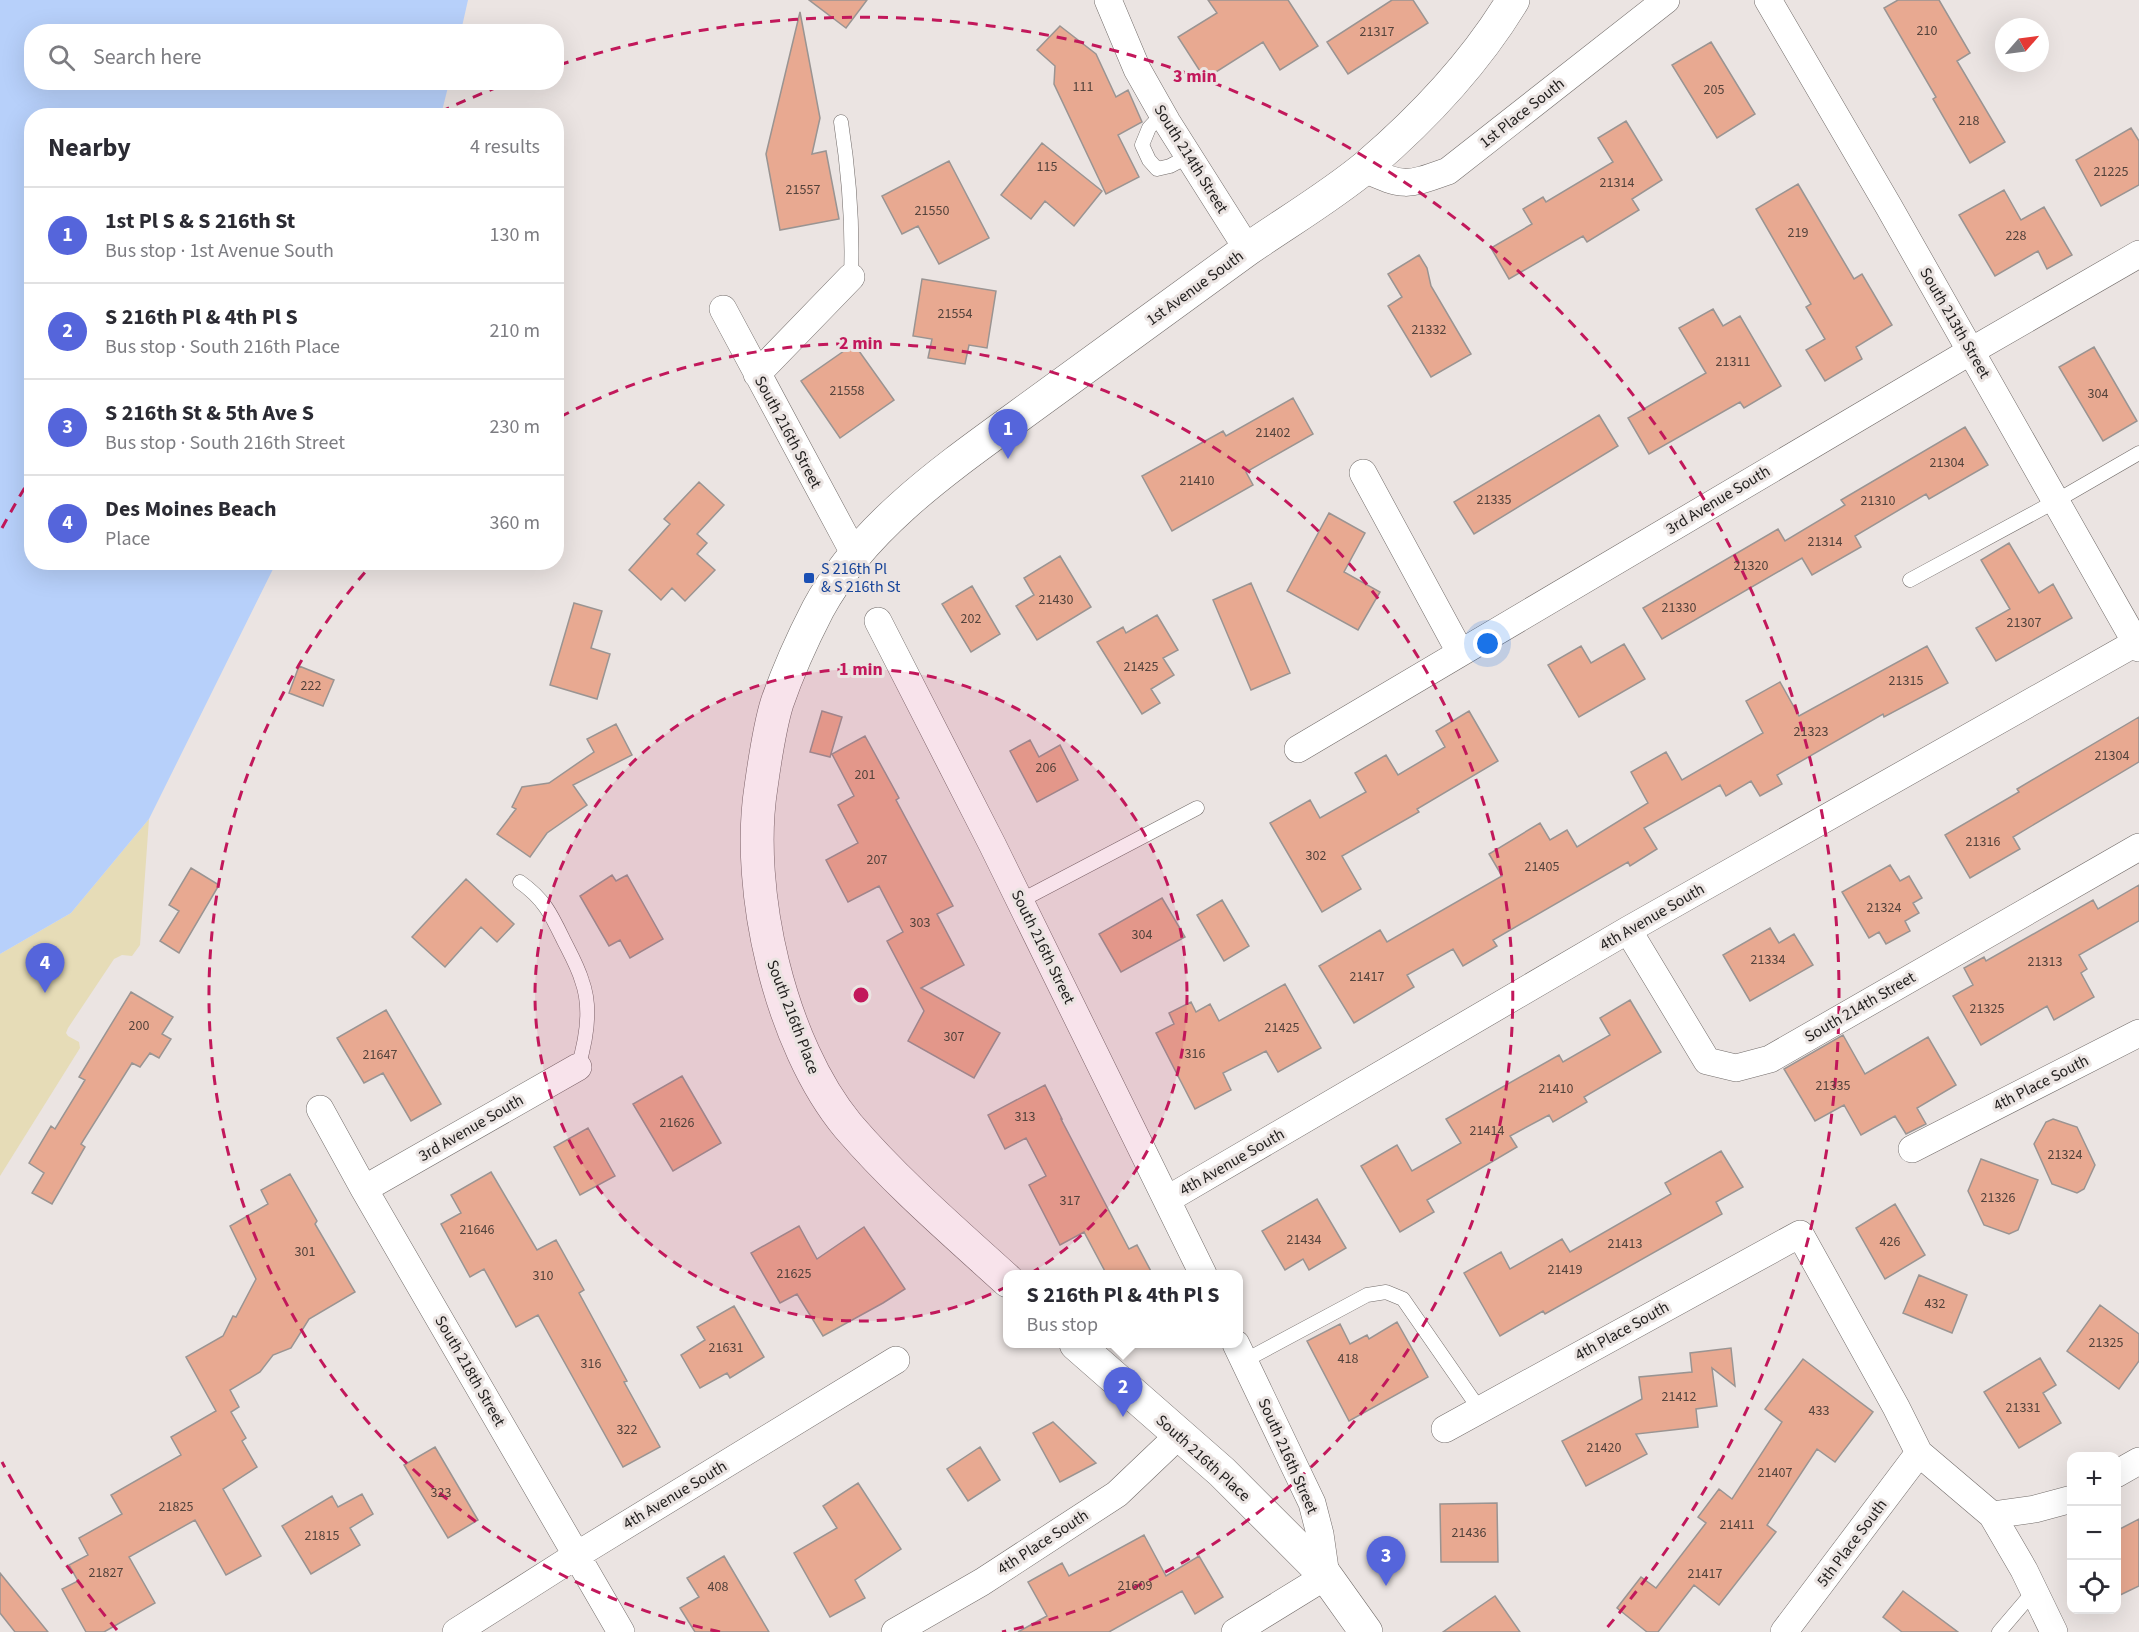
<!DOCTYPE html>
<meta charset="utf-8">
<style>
:root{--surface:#fff;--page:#f7f7f7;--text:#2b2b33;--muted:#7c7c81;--line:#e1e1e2;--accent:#5565db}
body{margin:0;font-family:"Source Sans 3",sans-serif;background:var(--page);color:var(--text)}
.controls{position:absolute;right:18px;bottom:18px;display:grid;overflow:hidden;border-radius:12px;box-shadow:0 6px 24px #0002}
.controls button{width:54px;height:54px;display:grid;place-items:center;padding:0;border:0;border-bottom:2px solid var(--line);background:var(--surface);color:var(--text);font:30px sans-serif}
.compass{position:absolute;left:1995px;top:18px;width:54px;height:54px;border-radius:50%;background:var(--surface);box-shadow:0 6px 24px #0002;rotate:62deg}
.you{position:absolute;left:1488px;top:644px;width:21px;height:21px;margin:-15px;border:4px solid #fff;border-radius:50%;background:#1a73e8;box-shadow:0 0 0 9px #1a73e833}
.badge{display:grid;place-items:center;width:39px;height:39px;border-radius:50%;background:var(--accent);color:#fff;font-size:20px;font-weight:700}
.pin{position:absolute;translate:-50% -50px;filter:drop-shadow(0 2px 3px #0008)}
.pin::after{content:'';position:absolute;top:32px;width:21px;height:18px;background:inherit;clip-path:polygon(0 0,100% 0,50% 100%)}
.popup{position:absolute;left:1003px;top:1270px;width:240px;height:78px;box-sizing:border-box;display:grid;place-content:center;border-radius:12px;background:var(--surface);filter:drop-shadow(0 2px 4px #0005);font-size:20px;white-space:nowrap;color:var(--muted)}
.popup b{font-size:22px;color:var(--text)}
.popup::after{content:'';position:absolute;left:50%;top:100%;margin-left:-12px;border:12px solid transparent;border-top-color:var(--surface)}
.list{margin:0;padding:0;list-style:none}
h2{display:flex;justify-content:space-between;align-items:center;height:78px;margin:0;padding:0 24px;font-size:26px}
h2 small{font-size:20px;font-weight:400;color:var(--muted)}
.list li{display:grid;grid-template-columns:39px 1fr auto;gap:18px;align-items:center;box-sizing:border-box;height:96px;padding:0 24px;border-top:2px solid var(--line)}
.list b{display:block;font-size:22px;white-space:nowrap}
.list p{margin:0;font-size:20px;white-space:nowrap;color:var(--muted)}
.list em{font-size:20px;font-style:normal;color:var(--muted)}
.icon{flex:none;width:33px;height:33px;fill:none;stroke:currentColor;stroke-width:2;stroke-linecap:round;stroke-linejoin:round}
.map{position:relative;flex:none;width:2139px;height:1632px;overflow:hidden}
.search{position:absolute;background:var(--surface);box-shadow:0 6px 24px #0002;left:24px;top:24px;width:540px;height:66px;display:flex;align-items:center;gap:15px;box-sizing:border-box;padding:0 21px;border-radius:24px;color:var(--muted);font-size:22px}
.panel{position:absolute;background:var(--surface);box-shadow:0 6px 24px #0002;left:24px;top:108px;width:540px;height:462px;border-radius:24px}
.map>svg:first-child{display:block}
.sand{fill:#e6dcb7}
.water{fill:#b7d0fa}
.building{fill:#e8a991;stroke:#9a9492;stroke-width:1.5}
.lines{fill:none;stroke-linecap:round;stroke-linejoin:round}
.service-casing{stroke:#726c6a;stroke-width:15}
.minor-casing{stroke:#726c6a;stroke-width:28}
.primary-casing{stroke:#726c6a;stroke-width:34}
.service{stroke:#fff;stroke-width:14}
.minor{stroke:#fff;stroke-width:27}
.primary{stroke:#fff;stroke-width:33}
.ring{fill:none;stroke:#c2185b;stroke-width:3;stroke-dasharray:10 8}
.transit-dot{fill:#1a4fb4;stroke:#ebe4e2;stroke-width:2}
.labels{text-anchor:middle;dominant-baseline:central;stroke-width:6;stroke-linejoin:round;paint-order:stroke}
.number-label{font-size:14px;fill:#54433c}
.street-label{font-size:16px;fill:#232120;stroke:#ebe4e2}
.transit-label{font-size:16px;fill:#164399;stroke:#ebe4e2;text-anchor:start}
.centre{fill:#c2185b;stroke:#ebe4e2;stroke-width:3}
.ring-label{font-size:18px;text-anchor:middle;font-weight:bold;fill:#c2185b;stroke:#ebe4e2;stroke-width:6;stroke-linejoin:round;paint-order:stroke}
</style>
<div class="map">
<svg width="2139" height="1632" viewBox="0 0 2139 1632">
<rect width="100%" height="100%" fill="#ebe4e2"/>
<!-- sand -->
<path class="sand" d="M149,819L140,945L132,956L122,955L114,959L68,1028L66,1033L68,1036L79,1042L80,1048L0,1176V954L71,913Z"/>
<!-- water -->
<path class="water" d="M0,0H468L461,31L32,32V82L449,83L441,115L32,116V562L276,563L149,819L71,913L0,954Z"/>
<!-- building -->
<path class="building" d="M809,0H867L846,28Z
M1208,0H1288L1318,46L1280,70L1263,42L1205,79L1178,37L1217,13Z
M1392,0H1413L1428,23L1348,74L1327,42Z
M1898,0H1939L1970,53L1957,61L2005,142L1970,163L1933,99L1936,97L1884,8Z
M800,12L820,118L812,154L826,151L839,219L780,230L766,154Z
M1060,26L1096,54L1116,97L1128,90L1142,122L1118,135L1139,177L1106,194L1054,84L1055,66L1037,50Z
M1711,42L1755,114L1717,138L1672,65Z
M1626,121L1662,180L1632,199L1639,210L1587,242L1583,236L1509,279L1491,248L1532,224L1523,209L1543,197L1546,202L1613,162L1598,138Z
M2131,128L2139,141V185L2101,206L2076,160Z
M1042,143L1102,191L1074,226L1045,201L1031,219L1001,195Z
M949,161L989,238L939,264L918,226L902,234L882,196Z
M1798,184L1854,279L1862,274L1892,325L1856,347L1862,359L1825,381L1806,350L1825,339L1806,307L1811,304L1756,209Z
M2004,190L2021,220L2044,207L2072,255L2047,269L2038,251L1995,276L1959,215Z
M1419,255L1427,268L1431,286L1471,354L1431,377L1388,306L1402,297L1388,274Z
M922,279L996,291L987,348L969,345L965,364L928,358L932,339L913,336Z
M1713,309L1723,326L1740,316L1781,386L1744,408L1740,402L1649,454L1628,418L1706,373L1679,328Z
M854,344L894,400L840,438L801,381Z
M2094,347L2137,421L2103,441L2059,367Z
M1293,398L1313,434L1246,472L1253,485L1172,531L1142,476L1223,431L1226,436Z
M1599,415L1618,446L1474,534L1454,502Z
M1965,427L1988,465L1929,499L1926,494L1855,536L1861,547L1812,575L1802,558L1662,639L1643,608L1778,529L1785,541L1845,505L1841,500Z
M699,482L724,505L697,534L707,543L697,554L715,570L685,601L672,588L661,600L629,570L670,524L664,519Z
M1329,513L1365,533L1344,572L1380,592L1358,630L1287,591Z
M2009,543L2039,593L2053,584L2072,618L1996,661L1976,628L2010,609L1981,560Z
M1060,556L1091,607L1037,640L1016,606L1034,595L1024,578Z
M1251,583L1290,673L1251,690L1213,600Z
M972,586L1000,634L971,652L942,604Z
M574,603L602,611L591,648L610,654L597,699L550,685Z
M1157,615L1178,650L1163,658L1174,675L1151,689L1160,703L1142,714L1097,642L1123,627L1126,633Z
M1624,644L1645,679L1579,717L1548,665L1581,646L1591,663Z
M1927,646L1948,683L1884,717L1883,714L1777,775L1782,784L1760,796L1751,781L1726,796L1720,785L1644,828L1657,849L1630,866L1628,862L1493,940L1497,946L1463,966L1453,949L1407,975L1414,987L1354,1023L1319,966L1380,930L1387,942L1502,876L1489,854L1540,823L1550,840L1567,830L1577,847L1648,803L1631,772L1666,752L1682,780L1763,733L1746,701L1780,682L1799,716Z
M299,666L334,680L323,706L289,693Z
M822,711L842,717L830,757L810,752Z
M1469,711L1498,761L1417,809L1419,812L1342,856L1361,889L1322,912L1270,823L1310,800L1320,818L1366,792L1355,773L1386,755L1398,775L1445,747L1436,731Z
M2139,717V762L2013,837L2020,849L1970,878L1945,835L2019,792L2017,789Z
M616,724L632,755L573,785L587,805L547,833L530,857L497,834L516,809L512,807L522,787L549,783L594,752L587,739Z
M865,736L899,798L896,800L953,906L937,914L964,965L921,988L1000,1033L974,1078L908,1041L924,1011L887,941L903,932L879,886L848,902L826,860L858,843L838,805L854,796L832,754Z
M1030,740L1039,757L1060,745L1078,780L1037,802L1010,751Z
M1890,865L1900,881L1909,876L1922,898L1913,903L1919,913L1905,921L1910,931L1886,944L1879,932L1869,938L1842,892Z
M191,868L219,885L179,953L160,941L179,911L169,905Z
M612,875L616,881L627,875L663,939L630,958L620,940L609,946L580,896Z
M466,879L514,924L497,942L481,927L445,967L412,937Z
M2139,885V921L2079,955L2087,969L2081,973L2094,997L2054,1020L2047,1006L1981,1045L1953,996L1973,985L1964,968L1984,957L1986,961L2093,900L2098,909Z
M1162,898L1185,937L1121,972L1099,934Z
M1222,900L1249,946L1224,961L1197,915Z
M1770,928L1779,943L1794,934L1813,965L1750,1001L1723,955Z
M1285,984L1321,1048L1278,1072L1266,1051L1223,1073L1231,1090L1195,1109L1156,1033L1174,1024L1169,1013L1191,1002L1196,1012L1210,1004L1219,1021Z
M131,992L173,1017L162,1034L171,1039L159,1058L150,1053L140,1067L132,1063L81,1144L85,1147L52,1204L32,1193L44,1173L29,1163L51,1126L55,1129L85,1080L79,1077Z
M1630,1000L1661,1052L1584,1097L1587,1102L1553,1122L1549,1115L1510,1136L1517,1147L1427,1200L1434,1212L1400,1232L1361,1166L1397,1145L1412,1171L1461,1143L1446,1119L1559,1055L1563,1062L1610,1035L1600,1018Z
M386,1010L441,1104L411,1121L383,1073L364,1083L337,1038Z
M1843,1035L1865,1074L1928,1037L1956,1085L1917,1108L1926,1124L1906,1134L1895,1116L1861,1135L1844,1105L1815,1121L1784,1069Z
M682,1076L721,1143L673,1171L633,1104Z
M1045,1085L1062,1119H1061L1129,1249L1137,1245L1153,1275H1107L1084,1232L1060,1245L1029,1185L1046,1176L1026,1138L1005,1149L988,1115Z
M2053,1119L2077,1127L2095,1165L2084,1189L2077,1193L2052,1184L2034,1144L2046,1122Z
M588,1128L615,1176L580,1195L554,1147Z
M1721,1151L1743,1187L1716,1202L1722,1214L1545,1314L1543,1311L1500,1336L1464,1273L1501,1252L1510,1269L1562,1239L1570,1252L1671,1194L1665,1183Z
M1981,1159L2038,1180L2018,1230L2009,1234L1984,1225L1968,1191Z
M491,1172L537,1250L556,1240L584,1290L579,1293L627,1381L624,1382L660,1447L623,1467L538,1315L516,1327L484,1269L470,1277L441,1224L461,1213L451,1195Z
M290,1174L317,1221L315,1224L355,1292L309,1319L291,1348L273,1355L260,1372L230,1390L239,1407L231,1412L246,1438L242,1441L257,1467L223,1489L261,1556L226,1575L195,1520L129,1557L155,1603L104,1632H86L62,1589L78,1581L69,1565L88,1555L79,1538L122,1514L111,1495L181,1455L171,1437L216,1411L186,1357L223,1336L233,1316L236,1317L256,1279L230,1226L268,1204L261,1190Z
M1317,1199L1346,1248L1309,1270L1303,1259L1285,1270L1262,1231Z
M1895,1204L1925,1255L1885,1279L1856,1228Z
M799,1226L817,1259L864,1227L905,1289L883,1303L823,1336L797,1294L780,1303L751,1253Z
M1919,1275L1967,1295L1952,1333L1903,1313Z
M2100,1305L2139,1334V1361L2119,1389L2067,1351Z
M734,1306L764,1357L730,1378L727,1373L700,1388L681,1355L705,1340L697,1327Z
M1397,1322L1428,1377L1349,1421L1307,1341L1340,1324L1350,1344L1367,1335L1369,1339Z
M1731,1348L1735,1386L1712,1368L1717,1406L1696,1409L1698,1427L1636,1434L1647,1454L1586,1486L1562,1441L1642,1399L1639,1377L1692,1372L1690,1353Z
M2040,1358L2056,1385L2043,1393L2061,1423L2019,1448L1984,1392Z
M1803,1359L1873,1412L1835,1462L1817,1449L1767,1525L1776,1532L1719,1605L1694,1585L1658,1632H1647L1617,1608L1641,1577L1656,1588L1706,1523L1698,1517L1719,1489L1732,1499L1782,1422L1765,1409Z
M1053,1422L1096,1463L1060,1482L1033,1433Z
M435,1447L478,1520L448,1538L404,1465Z
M980,1447L1000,1480L968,1501L947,1469Z
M858,1483L901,1549L855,1580L865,1598L830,1617L794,1553L837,1528L823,1506Z
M362,1494L373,1514L350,1528L360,1545L311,1574L282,1526L332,1496L338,1507Z
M1497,1503L1498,1562H1441L1440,1504Z
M2139,1519V1586L2116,1597V1531Z
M1144,1535L1166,1576L1199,1556L1223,1597L1195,1614L1182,1591L1109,1632H1018L1047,1616L1028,1582L1062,1563L1069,1576Z
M724,1556L769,1632H695L680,1608L699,1597L687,1578Z
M0,1573L48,1632H15L0,1613Z
M1903,1591L1958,1632H1902L1883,1617Z
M1495,1596L1520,1632H1443Z"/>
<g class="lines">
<!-- service casing -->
<g class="service-casing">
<path id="service" d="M1162,114L1149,128L1142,145L1149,160L1157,169L1170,166L1189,156
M841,122C849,174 853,225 851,277
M1910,580L2056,501L2139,453
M520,882C544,899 551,914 563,939C570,953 578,967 582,981C592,1008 586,1041 578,1067
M1020,901L1197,808
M1244,1361L1367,1295L1386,1292L1403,1299L1480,1410
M1999,1632L2034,1591"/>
</g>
<!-- minor casing -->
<g class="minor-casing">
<path id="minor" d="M1108,0L1137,69L1167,122L1248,250
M1768,0L1889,207L2139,648
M1364,169C1405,187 1406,186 1448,171L1666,0
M723,309L855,555
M757,374L851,277
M1363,473L1460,652
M878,621L992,844L1203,1274
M1298,749L1971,351L2139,254
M1628,930L1707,1061L1736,1068L1770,1059L2139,847
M320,1109L364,1189L621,1632
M1912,1149L2139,1033
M364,1189L578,1067
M1168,1199L1628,930L2139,641
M1445,1429L1800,1234L1896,1407L1919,1453L1992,1515L2024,1570L2054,1632
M2116,1474L2139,1461
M1992,1515L2035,1509L2072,1499
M456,1632L577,1555L896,1360
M895,1632L982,1582L1117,1494L1179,1435
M1235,1632L1326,1576L1320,1534L1312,1503L1236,1344
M1784,1632L1919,1453"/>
</g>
<!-- primary casing -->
<g class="primary-casing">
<path id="primary" d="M1008,1281C953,1231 896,1182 848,1126C780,1044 745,890 761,787C765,759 769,729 777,703C788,671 803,638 818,609C862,527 947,468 1020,415C1096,360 1172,304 1248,249C1287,222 1331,196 1367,166C1423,118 1475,63 1513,0
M1076,1344L1222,1472L1326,1576L1366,1632"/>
</g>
<!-- service -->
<use href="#service" class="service"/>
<!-- minor -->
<use href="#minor" class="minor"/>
<!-- primary -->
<use href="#primary" class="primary"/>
</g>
<!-- distance rings -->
<circle cx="861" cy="995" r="326" fill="#c2185b" fill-opacity=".12"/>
<g class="ring">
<circle cx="861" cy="995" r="326"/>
<path d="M720 1632A652 652 0 0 1 373 563M560 417A652 652 0 1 1 1002 1632"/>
<path d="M117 1630A978 978 0 0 1 2 1462M2 528A978 978 0 0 1 27 484M440 112A978 978 0 0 1 503 85M559 65A978 978 0 0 1 1605 1630"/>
</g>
<!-- markers -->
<rect class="transit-dot" x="803" y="572" width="12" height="12" rx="3"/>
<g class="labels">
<!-- number labels -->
<g class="number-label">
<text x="1927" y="31">210</text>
<text x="1377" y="32">21317</text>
<text x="1083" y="87">111</text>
<text x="1714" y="90">205</text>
<text x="1969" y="121">218</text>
<text x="1047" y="167">115</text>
<text x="2111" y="172">21225</text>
<text x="1617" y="183">21314</text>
<text x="803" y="190">21557</text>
<text x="932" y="211">21550</text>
<text x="1798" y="233">219</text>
<text x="2016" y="236">228</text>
<text x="955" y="314">21554</text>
<text x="1429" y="330">21332</text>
<text x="1733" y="362">21311</text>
<text x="847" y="391">21558</text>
<text x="2098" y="394">304</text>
<text x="1273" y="433">21402</text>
<text x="1947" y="463">21304</text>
<text x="1197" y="481">21410</text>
<text x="1494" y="500">21335</text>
<text x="1878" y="501">21310</text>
<text x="1825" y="542">21314</text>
<text x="1751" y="566">21320</text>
<text x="1056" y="600">21430</text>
<text x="1679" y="608">21330</text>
<text x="971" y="619">202</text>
<text x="2024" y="623">21307</text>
<text x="1141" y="667">21425</text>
<text x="1906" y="681">21315</text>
<text x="311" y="686">222</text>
<text x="1811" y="732">21323</text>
<text x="2112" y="756">21304</text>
<text x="1046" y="768">206</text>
<text x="865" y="775">201</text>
<text x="1983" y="842">21316</text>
<text x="1316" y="856">302</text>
<text x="877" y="860">207</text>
<text x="1542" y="867">21405</text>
<text x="1884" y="908">21324</text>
<text x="920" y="923">303</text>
<text x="1142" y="935">304</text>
<text x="1768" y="960">21334</text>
<text x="2045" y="962">21313</text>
<text x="1367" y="977">21417</text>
<text x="1987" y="1009">21325</text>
<text x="139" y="1026">200</text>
<text x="1282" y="1028">21425</text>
<text x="954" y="1037">307</text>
<text x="1195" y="1054">316</text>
<text x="380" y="1055">21647</text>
<text x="1833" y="1086">21335</text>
<text x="1556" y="1089">21410</text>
<text x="1025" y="1117">313</text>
<text x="677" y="1123">21626</text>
<text x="1487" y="1131">21414</text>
<text x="2065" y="1155">21324</text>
<text x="1998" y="1198">21326</text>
<text x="1070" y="1201">317</text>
<text x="477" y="1230">21646</text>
<text x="1304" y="1240">21434</text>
<text x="1890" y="1242">426</text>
<text x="1625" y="1244">21413</text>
<text x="305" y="1252">301</text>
<text x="1565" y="1270">21419</text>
<text x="794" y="1274">21625</text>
<text x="543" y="1276">310</text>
<text x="1935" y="1304">432</text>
<text x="2106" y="1343">21325</text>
<text x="726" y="1348">21631</text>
<text x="1348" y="1359">418</text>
<text x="591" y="1364">316</text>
<text x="1679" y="1397">21412</text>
<text x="2023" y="1408">21331</text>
<text x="1819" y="1411">433</text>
<text x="627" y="1430">322</text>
<text x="1604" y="1448">21420</text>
<text x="1775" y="1473">21407</text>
<text x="441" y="1493">323</text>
<text x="176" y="1507">21825</text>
<text x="1737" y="1525">21411</text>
<text x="1469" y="1533">21436</text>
<text x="322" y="1536">21815</text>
<text x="106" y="1573">21827</text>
<text x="1705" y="1574">21417</text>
<text x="1135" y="1586">21609</text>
<text x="718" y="1587">408</text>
</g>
<!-- street labels -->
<g class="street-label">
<text transform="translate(1522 113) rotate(-38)">1st Place South</text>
<text transform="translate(1191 159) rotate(58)">South 214th Street</text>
<text transform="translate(1195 288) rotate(-36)">1st Avenue South</text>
<text transform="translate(1955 323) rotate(60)">South 213th Street</text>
<text transform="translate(788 432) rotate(62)">South 216th Street</text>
<text transform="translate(1718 500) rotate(-31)">3rd Avenue South</text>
<text transform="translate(1652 917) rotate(-30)">4th Avenue South</text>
<text transform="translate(1043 947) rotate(64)">South 216th Street</text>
<text transform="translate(1860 1007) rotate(-30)">South 214th Street</text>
<text transform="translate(793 1017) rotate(69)">South 216th Place</text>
<text transform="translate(2041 1083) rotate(-27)">4th Place South</text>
<text transform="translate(471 1128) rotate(-30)">3rd Avenue South</text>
<text transform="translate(1232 1162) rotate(-30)">4th Avenue South</text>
<text transform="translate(1622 1331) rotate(-29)">4th Place South</text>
<text transform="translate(470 1371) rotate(60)">South 218th Street</text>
<text transform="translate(1288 1456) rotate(66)">South 216th Street</text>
<text transform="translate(1203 1458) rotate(42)">South 216th Place</text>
<text transform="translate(675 1495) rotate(-31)">4th Avenue South</text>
<text transform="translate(1043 1542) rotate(-33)">4th Place South</text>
<text transform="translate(1852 1543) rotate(-53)">5th Place South</text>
</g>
<!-- transit labels -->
<g class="transit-label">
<text x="821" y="569">S 216th Pl<tspan x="821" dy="18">&amp; S 216th St</tspan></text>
</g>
</g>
<circle cx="861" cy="995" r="9" class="centre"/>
<g class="ring-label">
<text x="1195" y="82">3 min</text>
<text x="861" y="349">2 min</text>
<text x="861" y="675">1 min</text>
</g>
</svg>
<div class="controls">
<button>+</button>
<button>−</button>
<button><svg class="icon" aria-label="locate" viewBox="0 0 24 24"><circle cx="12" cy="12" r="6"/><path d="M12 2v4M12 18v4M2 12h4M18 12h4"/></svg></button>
</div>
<svg class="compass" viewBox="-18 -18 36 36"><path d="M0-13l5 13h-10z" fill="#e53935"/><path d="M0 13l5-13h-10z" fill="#7c7c81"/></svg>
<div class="you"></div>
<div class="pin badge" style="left:1008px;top:459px">1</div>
<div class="pin badge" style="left:1123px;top:1417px">2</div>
<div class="popup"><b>S 216th Pl &amp; 4th Pl S</b>Bus stop</div>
<div class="pin badge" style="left:1386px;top:1586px">3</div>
<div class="pin badge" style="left:45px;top:993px">4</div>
<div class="search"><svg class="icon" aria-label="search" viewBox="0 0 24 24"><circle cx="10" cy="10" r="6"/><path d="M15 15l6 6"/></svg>Search here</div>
<section class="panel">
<h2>Nearby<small>4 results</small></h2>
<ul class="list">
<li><span class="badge">1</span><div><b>1st Pl S &amp; S 216th St</b><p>Bus stop · 1st Avenue South</p></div><em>130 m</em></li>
<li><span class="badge">2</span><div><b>S 216th Pl &amp; 4th Pl S</b><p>Bus stop · South 216th Place</p></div><em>210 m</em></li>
<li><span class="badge">3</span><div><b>S 216th St &amp; 5th Ave S</b><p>Bus stop · South 216th Street</p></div><em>230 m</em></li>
<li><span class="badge">4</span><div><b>Des Moines Beach</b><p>Place</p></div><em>360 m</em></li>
</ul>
</section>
</div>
